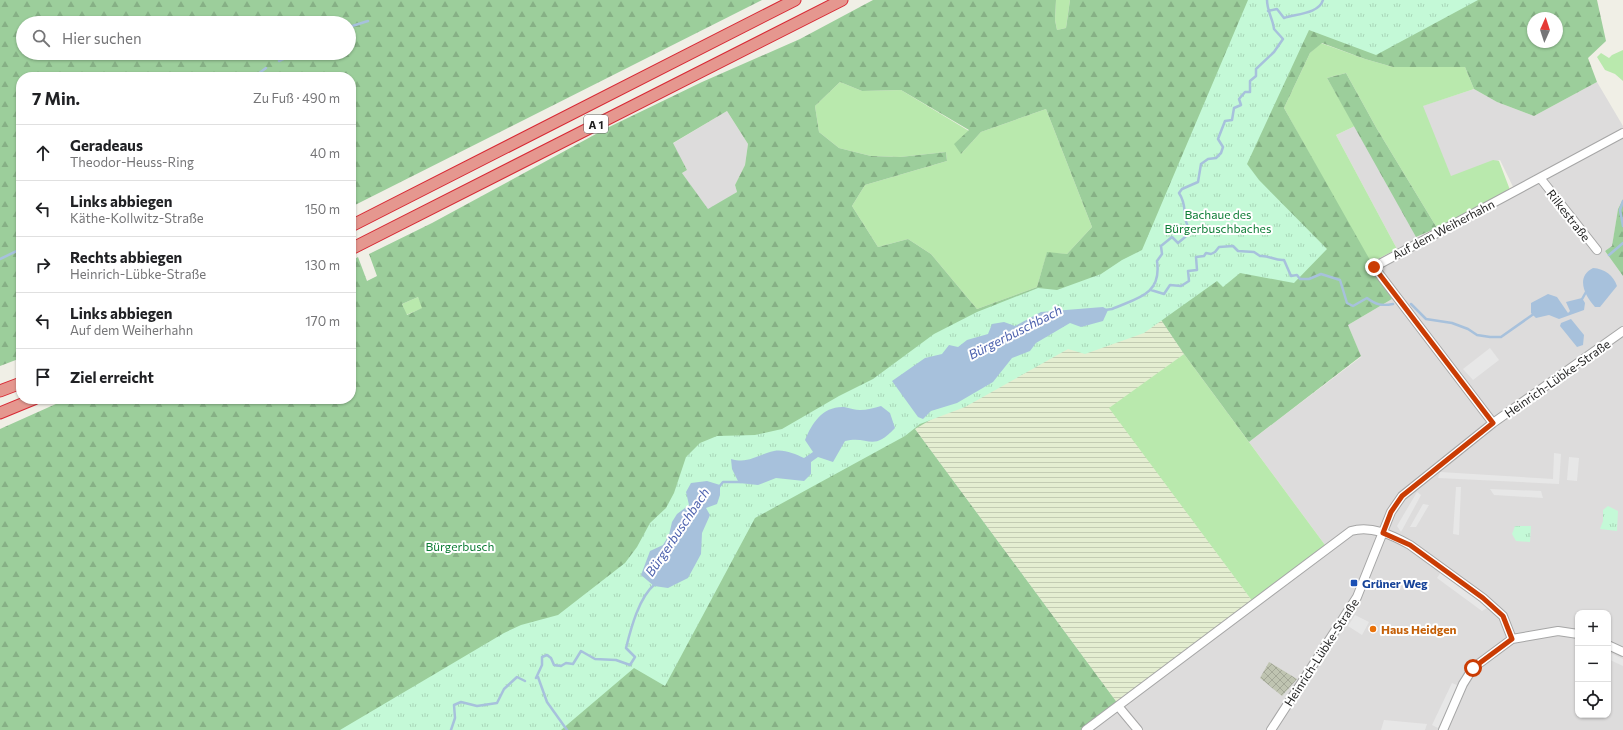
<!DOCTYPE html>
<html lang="de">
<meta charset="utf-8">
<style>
:root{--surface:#fff;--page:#f2f2f2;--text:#202124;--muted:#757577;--line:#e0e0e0}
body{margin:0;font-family:Commissioner,sans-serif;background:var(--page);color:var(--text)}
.controls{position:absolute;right:12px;bottom:12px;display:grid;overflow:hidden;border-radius:8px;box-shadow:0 1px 3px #0004}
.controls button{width:36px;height:36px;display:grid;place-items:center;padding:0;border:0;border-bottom:1px solid var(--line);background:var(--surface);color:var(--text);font:20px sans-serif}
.compass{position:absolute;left:1527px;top:12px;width:36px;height:36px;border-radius:50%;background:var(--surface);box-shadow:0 1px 3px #0004;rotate:3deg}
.stop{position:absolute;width:12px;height:12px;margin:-9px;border:3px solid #ca3c04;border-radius:50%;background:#fff}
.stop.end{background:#ca3c04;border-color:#fff;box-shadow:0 1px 4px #0008}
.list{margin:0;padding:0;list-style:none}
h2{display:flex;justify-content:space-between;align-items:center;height:52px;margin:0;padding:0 16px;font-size:17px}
h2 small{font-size:13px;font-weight:400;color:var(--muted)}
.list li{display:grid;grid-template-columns:26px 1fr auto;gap:12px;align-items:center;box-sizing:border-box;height:56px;padding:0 16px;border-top:1px solid var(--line)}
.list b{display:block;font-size:15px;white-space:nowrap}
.list p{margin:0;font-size:13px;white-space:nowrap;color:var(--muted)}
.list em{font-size:13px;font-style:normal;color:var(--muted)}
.icon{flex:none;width:22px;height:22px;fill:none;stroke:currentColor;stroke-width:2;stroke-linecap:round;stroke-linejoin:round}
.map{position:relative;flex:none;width:1623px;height:730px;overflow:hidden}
.search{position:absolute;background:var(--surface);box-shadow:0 1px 3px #0004;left:16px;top:16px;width:340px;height:44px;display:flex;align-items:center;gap:10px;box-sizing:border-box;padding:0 14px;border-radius:22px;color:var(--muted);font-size:15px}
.panel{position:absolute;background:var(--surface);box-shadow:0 1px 3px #0004;left:16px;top:72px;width:340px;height:332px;border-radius:16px}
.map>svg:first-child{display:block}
.residential{fill:#dddcdc;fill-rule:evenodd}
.construction{fill:url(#construction-cross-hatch)}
.farmland{fill:url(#farmland-rules)}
.grass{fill:#b9e9ad}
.forest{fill:url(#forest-firs);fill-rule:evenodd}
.park{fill:url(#park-tufts)}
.parking{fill:#e7e7e7}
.water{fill:#a7c1dc}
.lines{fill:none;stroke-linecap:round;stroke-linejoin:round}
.stream{stroke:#a7c1dc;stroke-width:2.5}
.minor-casing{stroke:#a6a6a6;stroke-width:10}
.highway-casing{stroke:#d82833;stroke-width:13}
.minor{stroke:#fff;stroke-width:8}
.highway{stroke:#e5978f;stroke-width:11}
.route{stroke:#ca3c04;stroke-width:5}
.transit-dot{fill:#1a4fb4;stroke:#fff;stroke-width:1.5}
.food-dot{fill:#e8710a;stroke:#fff;stroke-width:1.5}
.labels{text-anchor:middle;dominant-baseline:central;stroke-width:4;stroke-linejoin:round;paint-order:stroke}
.shield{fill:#fff;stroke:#626262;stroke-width:1}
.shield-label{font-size:11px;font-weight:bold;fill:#1f1f1f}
.park-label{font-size:12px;fill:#0e7d36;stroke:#fff}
.street-label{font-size:12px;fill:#1f1f1f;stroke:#fff}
.transit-label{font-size:12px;font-weight:bold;fill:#164399;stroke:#fff;text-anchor:start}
.food-label{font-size:12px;font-weight:bold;fill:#c56008;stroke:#fff;text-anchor:start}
.water-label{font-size:13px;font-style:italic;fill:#4d62ae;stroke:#fff}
</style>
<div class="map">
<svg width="1623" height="730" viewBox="0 0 1623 730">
<defs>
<pattern id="construction-cross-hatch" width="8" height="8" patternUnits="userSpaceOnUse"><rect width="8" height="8" fill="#bfc4b1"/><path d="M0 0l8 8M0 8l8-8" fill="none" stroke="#a4a898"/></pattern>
<pattern id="farmland-rules" width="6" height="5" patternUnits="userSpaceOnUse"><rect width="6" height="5" fill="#e4eed1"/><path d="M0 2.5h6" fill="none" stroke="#c3ccb3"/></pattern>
<pattern id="forest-firs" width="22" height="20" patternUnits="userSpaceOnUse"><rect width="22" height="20" fill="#9cce9b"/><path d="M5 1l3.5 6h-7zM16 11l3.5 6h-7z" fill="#86b085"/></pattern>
<pattern id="park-tufts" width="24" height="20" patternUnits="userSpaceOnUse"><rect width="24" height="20" fill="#c4f9d7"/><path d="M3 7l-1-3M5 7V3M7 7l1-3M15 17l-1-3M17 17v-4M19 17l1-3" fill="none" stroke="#a8d5b8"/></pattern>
</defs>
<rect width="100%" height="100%" fill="#f0efe6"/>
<!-- residential -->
<path class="residential" d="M1597,82L1623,126V199L1618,209L1612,247L1605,251L1623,276V730H1091L1325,545L1249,442L1361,357L1348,325L1392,299L1370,263L1397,249L1336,135L1355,126L1417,237L1516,193L1500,160L1451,177L1422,106L1474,89L1497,102L1534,116ZM1578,613H1608V715H1578Z
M727,111L748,144L745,165L735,185L737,192L708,210L682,173L687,170L672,144Z"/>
<!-- construction -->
<path class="construction" d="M1269,662L1297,679L1282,696L1260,678Z"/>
<!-- farmland -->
<path class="farmland" d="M1151,305L1184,354L1110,408L1253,602L1118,704L915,429L1007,375Z"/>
<!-- grass -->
<path class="grass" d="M1056,0H1070L1066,28L1057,30L1055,20Z
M1321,43L1365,59L1393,67H1465L1474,89L1423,106L1451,176L1493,160L1499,161L1510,190L1437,228L1377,129L1346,73L1327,78L1355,126L1336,135L1397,249L1370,263L1284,108L1310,53Z
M1623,50V81L1615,74L1605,70L1597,57L1601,53L1609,58L1612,55Z
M840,82L862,91L901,90L969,131L961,154L981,132L1046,109L1092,227L1067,254L1047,253L1037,287L977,309L931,254L908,239L878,247L852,206L865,185L947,161L946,152L900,157L871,156L839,148L819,132L815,106Z
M418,297L423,308L406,315L402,304Z
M1184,354L1325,545L1253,602L1109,408Z"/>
<!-- forest -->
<path class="forest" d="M0,0H762L351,207V77H21V358L0,366ZM23,23H349V53H23Z
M873,0H1056L1055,20L1057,30L1066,28L1070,0H1597L1606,41L1588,58L1597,82L1534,116L1497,102L1474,89L1465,67H1393L1365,59L1322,43L1310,53L1284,108L1392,299L1348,325L1361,356L1249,442L1184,354L1151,305L1007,375L915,429L1118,704L1083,730H0V429L67,399H351V261L358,257L367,281L377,276L369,254L432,223L607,128L702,82L800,39ZM1533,18H1557V42H1533ZM840,82L862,91L901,90L969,130L954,144L961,154L981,132L1046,109L1092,227L1067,254L1047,252L1037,287L977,309L931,254L908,239L878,247L852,206L865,185L947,161L946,152L900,157L871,156L839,148L819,132L815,106ZM727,111L748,144L745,165L735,185L737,192L708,209L682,173L687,170L673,143ZM418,297L422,308L407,315L402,304Z
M1346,73L1377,129L1437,228L1416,237L1327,78Z
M1623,199V276L1605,251L1612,246L1618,209Z"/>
<!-- park -->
<path class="park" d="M1248,0H1478L1376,55L1309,30L1247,164L1259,180L1327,249L1294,283L1240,273L1223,287L1217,281L1144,333L1085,354L1068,349L965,407L920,424L905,436L755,518L665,686L634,668L561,730H340L504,633L521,625L558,615L625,563L637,547L650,523L666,508L674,493L686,457L700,443L717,436L755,435L782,429L839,396L873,379L934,334L977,312L1038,288L1057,290L1101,274L1122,260L1142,250Z
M1608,506L1618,511L1617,531L1600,529L1603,521V510Z
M1515,526H1531L1530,542L1516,541L1512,534Z"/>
<!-- parking -->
<path class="parking" d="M1490,348L1499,360L1473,380L1463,369Z
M1554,453L1561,454L1559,484L1438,478L1440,472L1553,479Z
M1569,457L1579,458L1577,481L1567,480Z
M1456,487H1461L1459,535L1453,534Z
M1490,489L1541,491L1543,498L1494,495Z
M1417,492L1421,495L1401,532L1397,526Z
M1423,504L1429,505L1416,527H1410Z
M1441,572L1476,598L1487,608L1482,611L1437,578Z
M1355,615L1369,622L1362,635L1348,626Z
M1608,652L1623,659V666L1608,659Z
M1452,683L1459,686L1438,728L1432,725Z
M1384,720L1427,724L1425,730H1381Z"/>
<!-- water -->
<path class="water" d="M1593,268C1605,269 1613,275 1617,286L1600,307H1595C1585,296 1575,277 1593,268Z
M1548,294L1557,297L1568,313L1570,311L1566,302L1582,298L1585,303L1584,310L1559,319L1549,315L1536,318L1531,313V303Z
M1103,307L1108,310L1103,321L1081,327L1070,323L1036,343L1030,351L1012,358L993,382L957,403L931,411L923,419L918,417L892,381L925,358L942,354L949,345L958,347L967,340L988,334L992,324L1004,322L1015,326L1041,312Z
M1571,319L1584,335L1583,345L1577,347L1560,326L1561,323Z
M881,406L890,413L895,428C872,453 869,435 845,441L833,462L818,457L811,462V474L804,481L776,478L758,485L739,483L732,469L731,459C749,464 757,455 774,451C784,449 795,454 804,458L813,452L805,440C812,423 823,406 844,407C850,408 855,410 860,410C867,410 874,408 881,406Z
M707,481L720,485V495L717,504L706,508L710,515L702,533L701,554L688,578L668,588L654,586L641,575L650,551L663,545L669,535L672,522L677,514L689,505L686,492L691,483Z"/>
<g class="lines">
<!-- stream -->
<path class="stream" d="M1268,11L1277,9L1284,18C1295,14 1319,14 1323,0
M349,27L368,21
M279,61L296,53
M254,77L266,68
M1623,201L1620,210L1623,226
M1609,255L1623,243
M0,259L21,249
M1151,290L1164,294L1170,285L1181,286L1189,281L1188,271L1197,270L1196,257L1204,256L1206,253L1211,254L1215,252L1219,247L1233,246L1238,251L1254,252L1260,256C1269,255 1275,261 1284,260L1291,276L1297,275L1300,279H1309L1321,274L1340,280L1347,303L1353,306L1367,298C1376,305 1382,306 1393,304
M1581,301L1586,292
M1411,304L1426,319L1452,323L1468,329L1477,335L1490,337H1501L1535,313
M1105,310L1112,309C1137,298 1162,295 1157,261L1162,254L1161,246L1172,237L1178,243L1191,232C1180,216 1189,208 1179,193L1182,189L1198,182L1201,164L1208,159L1216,158L1221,153L1223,147L1218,139L1225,121L1232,120L1234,108L1241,105L1239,99L1245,92H1250V81L1256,76V69L1274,52L1283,39L1274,29C1273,19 1267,11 1267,0
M719,487L723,482H741
M538,677L547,702L567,730
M536,678L542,665V657L547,655L551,658L554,665L561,666L566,663L573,664L581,651L595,659L616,660L630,665L635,657L626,648C631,628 639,597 655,584
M451,730L455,718L454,705L461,702L477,706L497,703L504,689L517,677L525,681"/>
<!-- minor casing -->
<g class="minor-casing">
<path id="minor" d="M1541,179L1597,250
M1493,423L1374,267L1623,133
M1608,645L1623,652
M1118,706L1138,730
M1086,730L1351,531C1371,525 1392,535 1410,545L1483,598L1503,616L1512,639
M1271,730L1357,597L1391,512L1402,496L1493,423L1623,331
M1443,730L1463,684L1473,668L1512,639L1558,631L1578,634"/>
</g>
<!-- highway casing -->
<g class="highway-casing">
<path id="highway" d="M351,226L795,0
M351,249L842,0
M0,391L21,383
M0,413L34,399"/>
</g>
<!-- minor -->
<use href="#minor" class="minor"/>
<!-- highway -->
<use href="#highway" class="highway"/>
</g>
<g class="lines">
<!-- route -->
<path class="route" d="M1374,267L1493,423L1402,496L1391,512L1383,533L1410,545L1483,598L1503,616L1512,639L1473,668"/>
</g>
<!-- markers -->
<rect class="transit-dot" x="1350" y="579" width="8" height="8" rx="2"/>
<circle class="food-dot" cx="1373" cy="629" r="4"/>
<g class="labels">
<!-- shield labels -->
<rect class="shield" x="584" y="115" width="24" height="18" rx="3"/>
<g class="shield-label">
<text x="596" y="124">A 1</text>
</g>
<!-- park labels -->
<g class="park-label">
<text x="1218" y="214">Bachaue des<tspan x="1218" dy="14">Bürgerbuschbaches</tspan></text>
<text x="460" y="546">Bürgerbusch</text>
</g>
<!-- street labels -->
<g class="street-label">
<text transform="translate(1569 215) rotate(52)">Rilkestraße</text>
<text transform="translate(1443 229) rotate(-28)">Auf dem Weiherhahn</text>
<text transform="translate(1557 378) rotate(-35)">Heinrich-Lübke-Straße</text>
<text transform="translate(1321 652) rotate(-57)">Heinrich-Lübke-Straße</text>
</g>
<!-- transit labels -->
<g class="transit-label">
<text x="1362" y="583">Grüner Weg</text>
</g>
<!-- food labels -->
<g class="food-label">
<text x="1381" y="629">Haus Heidgen</text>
</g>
<!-- water labels -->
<g class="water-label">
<text transform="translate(1015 332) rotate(-27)">Bürgerbuschbach</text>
<text transform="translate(677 532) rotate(-56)">Bürgerbuschbach</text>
</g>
</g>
</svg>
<div class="controls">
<button>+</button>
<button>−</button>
<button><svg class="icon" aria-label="locate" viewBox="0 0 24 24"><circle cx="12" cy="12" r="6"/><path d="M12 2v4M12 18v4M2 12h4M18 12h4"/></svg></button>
</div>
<svg class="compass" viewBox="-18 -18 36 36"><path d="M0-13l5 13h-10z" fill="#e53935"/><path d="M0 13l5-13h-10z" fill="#757577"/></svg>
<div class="stop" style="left:1473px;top:668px"></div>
<div class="stop end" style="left:1374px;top:267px"></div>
<div class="search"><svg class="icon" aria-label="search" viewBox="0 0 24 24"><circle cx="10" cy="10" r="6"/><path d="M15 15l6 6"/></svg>Hier suchen</div>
<section class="panel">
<h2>7 Min.<small>Zu Fuß · 490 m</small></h2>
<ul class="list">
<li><svg class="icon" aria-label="ahead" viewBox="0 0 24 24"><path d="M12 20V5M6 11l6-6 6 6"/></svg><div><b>Geradeaus</b><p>Theodor-Heuss-Ring</p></div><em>40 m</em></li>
<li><svg class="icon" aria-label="left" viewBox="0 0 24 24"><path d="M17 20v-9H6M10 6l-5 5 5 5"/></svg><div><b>Links abbiegen</b><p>Käthe-Kollwitz-Straße</p></div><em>150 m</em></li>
<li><svg class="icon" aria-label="right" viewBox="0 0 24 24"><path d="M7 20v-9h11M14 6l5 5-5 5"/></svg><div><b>Rechts abbiegen</b><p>Heinrich-Lübke-Straße</p></div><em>130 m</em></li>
<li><svg class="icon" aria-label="left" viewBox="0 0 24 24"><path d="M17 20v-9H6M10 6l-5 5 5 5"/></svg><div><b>Links abbiegen</b><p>Auf dem Weiherhahn</p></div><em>170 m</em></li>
<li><svg class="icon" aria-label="arrive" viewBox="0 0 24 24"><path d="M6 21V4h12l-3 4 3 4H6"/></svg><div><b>Ziel erreicht</b></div></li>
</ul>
</section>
</div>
